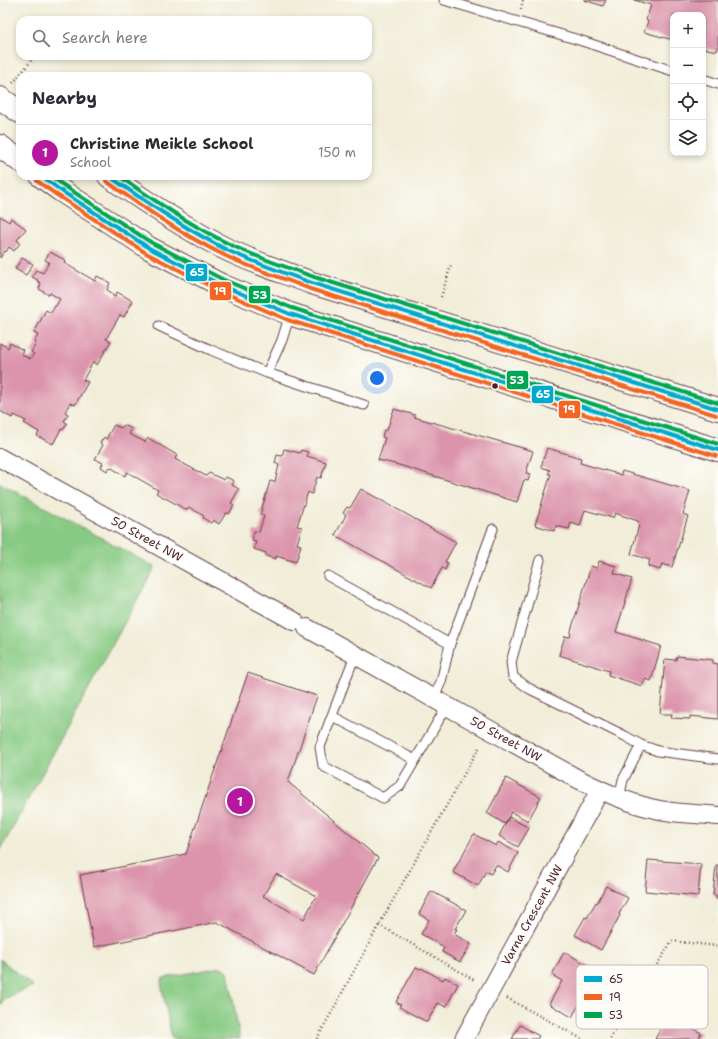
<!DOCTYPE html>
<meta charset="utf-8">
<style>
:root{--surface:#fff;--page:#f7f7f7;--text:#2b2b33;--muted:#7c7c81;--line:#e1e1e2;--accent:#b5179e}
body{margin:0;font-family:"Shantell Sans",sans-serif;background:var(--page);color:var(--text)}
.controls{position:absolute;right:12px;top:12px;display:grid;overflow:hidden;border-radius:8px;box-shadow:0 2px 6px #0003}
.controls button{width:36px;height:36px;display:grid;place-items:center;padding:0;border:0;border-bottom:1px solid var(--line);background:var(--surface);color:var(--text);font:20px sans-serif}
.you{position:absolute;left:377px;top:378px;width:14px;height:14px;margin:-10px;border:3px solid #fff;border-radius:50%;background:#1a73e8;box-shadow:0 0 0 6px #1a73e833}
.badge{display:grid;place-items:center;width:26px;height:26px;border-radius:50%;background:var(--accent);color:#fff;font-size:13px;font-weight:700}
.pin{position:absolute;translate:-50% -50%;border:2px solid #fff;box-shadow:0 1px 4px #0006}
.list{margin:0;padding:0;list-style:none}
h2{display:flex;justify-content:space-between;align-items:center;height:52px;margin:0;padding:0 16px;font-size:17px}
h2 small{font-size:13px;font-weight:400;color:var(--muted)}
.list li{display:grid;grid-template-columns:26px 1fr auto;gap:12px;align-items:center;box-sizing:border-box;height:56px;padding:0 16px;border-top:1px solid var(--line)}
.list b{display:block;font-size:15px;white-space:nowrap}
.list p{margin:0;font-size:13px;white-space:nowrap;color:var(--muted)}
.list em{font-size:13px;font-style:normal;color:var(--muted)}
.icon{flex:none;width:22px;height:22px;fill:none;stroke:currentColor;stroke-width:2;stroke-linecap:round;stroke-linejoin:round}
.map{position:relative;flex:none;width:718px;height:1039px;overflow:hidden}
.search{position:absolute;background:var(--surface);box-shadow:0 2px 6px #0003;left:16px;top:16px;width:356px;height:44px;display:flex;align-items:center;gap:10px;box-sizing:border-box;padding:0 14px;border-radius:12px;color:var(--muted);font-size:15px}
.panel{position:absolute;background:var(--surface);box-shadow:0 2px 6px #0003;left:16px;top:72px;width:356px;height:108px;border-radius:12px}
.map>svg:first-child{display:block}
.green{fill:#87ca83;stroke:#687457}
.building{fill:#db94ac;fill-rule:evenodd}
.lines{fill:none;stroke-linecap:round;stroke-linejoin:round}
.service-casing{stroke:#633e45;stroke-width:11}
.minor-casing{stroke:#633e45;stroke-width:20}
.tertiary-casing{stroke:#633e45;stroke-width:24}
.path{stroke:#633e45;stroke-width:2.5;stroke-dasharray:1 3;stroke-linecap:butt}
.service{stroke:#fff;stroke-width:9}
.minor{stroke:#fff;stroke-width:18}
.tertiary{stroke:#fff;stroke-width:22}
.bus-1-casing{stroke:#fdfcf7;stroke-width:7}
.bus-2-casing{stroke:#fdfcf7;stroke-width:7}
.bus-3-casing{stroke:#fdfcf7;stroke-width:7}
.bus-1{stroke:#00a9ce;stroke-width:4}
.bus-2{stroke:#f26522;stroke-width:4}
.bus-3{stroke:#00a651;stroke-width:4}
.bus-dot{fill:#4a1f2b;stroke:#fdfcf7;stroke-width:1.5}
.labels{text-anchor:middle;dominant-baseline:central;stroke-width:3;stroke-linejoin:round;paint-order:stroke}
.street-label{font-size:12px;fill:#4a1f2b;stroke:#fdfcf7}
.key{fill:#fdfcf7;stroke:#c7baba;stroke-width:1}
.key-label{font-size:11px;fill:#4a1f2b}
.line-badge{stroke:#fdfcf7;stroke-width:1.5}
.badge-label{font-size:11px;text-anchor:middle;font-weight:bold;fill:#fff}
</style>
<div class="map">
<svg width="718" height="1039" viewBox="0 0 718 1039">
<rect width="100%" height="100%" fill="#fdfcf7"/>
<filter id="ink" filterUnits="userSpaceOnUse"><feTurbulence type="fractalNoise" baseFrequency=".025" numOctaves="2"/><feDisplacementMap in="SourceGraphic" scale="8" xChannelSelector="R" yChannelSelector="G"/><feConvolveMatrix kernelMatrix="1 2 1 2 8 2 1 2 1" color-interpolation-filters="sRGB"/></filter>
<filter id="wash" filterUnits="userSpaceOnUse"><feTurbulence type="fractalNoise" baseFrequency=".012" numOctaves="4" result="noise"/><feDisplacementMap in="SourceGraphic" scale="16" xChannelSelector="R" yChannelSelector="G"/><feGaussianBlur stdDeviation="0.9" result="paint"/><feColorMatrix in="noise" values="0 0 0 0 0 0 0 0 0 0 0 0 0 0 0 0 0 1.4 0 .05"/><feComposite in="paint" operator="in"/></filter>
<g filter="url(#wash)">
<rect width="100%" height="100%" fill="#f1edd8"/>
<!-- green -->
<path class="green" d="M0,483L155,567L0,851Z
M0,959L33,986L4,999L0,1007Z
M221,967L228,971L240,1039H172L161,983L163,978Z"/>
<g id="blocks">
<!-- building -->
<path class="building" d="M584,0H606L603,6Z
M634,0H718V48L717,51L703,48V15H673V40L644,32L648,21L646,20L651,5Z
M0,216L9,222L11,218L26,229L17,240L20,243L14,251L9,247L6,252L5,251L0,258Z
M50,252L65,260L64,263L95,281L97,276L110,283L107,290L112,293V295L115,297L117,292L133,301L124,317L120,315L106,339L111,341L97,365L93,362L83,380L88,382L75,405L70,403L65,412L68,414L64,421L67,423L63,430L61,429L53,444L37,436L39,432L24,423L26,421L14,415L12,418L0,411V343L8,348L10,343L23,350L21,354L30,359L34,354L31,352L36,344L34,343L38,335L34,333L46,310L51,313L55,306H56L60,299L50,293L49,295L39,289L41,283L37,281L38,280L32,277L36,270L43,273L49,262L45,260Z
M22,258L33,264L26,275L15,269Z
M394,409L415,415L414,417L533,451L526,473L530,474L528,481L524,480L517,502L399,465L378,460L385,438L382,437L384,430H387Z
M114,425L121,428L124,425L132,429L129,434L145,442L148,438L177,455L175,459L206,476L209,473L224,480L226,477L234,481L232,485L239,489L231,503L234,505L229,514L226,513L219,524L213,520L211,523L203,518L204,516L189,507L187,510L156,493L158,490L127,472L125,476L110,467L107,471L101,467L103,463L95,459L103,445L100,443L104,437L106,439Z
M547,448L581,458L580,463L621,475L622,471L690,491L683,514L688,516L672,567L662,564L660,570L648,566L650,560L631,554L639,525L638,521L615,513L613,518L585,510L580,526L571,523L569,529L556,526L554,531L535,525L551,474H548L550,470L541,467Z
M284,449L300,453L301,450L308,452L307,456L326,462L321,478L317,477L312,494L308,492L297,526L302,527L297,544L301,545L296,562L276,556V559L266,556V553L254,549L256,541L252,540L254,531L259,532L264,516L260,515L270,481L275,482L279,465L275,463L277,455L282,456Z
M361,489L456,542L445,562L448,563L445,570L442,568L431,588L335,535L346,515L343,513L347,507L350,508Z
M599,561L616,566L614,573L632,579L616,632L661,646L651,681L645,679L642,686L608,675L609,671L559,655L565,636L570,637L571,634H570L591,566L597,568Z
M677,656L713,660V663L718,664V719L690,716V719L671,718L672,714H660L665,659L676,660Z
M248,673L317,696L288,782L378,858L314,975L217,922L94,947L80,875L186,854ZM276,874L316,896L304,919L263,896Z
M506,778L541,797L528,821L511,812L505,824L487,813Z
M509,817L529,828L518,847L499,836Z
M474,834L496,846L498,842L518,853L508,872L496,865L491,874L486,871L478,886L453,872Z
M648,860L701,864L698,896L645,891Z
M716,865H718V899H716V895H713Z
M606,886L628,898L619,914L620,915L601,950L575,935L585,917L587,918L596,902L597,903Z
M431,891L466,910L455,929H457L454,934L471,944L460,962L442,952L444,947L421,934L429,920L419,914Z
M564,952L601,972L589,996L585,994L572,1017L549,1004L562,981L552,975Z
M416,967L420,969L421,968L443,980L445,977L458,984L446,1007L438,1003L427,1022L399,1007L401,1005L396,1002Z
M668,1015L701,1033L698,1039H655Z
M520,1025L539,1036L537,1039H512Z"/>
</g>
</g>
<g filter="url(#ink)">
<use href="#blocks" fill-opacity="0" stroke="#633e45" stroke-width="1"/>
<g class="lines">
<!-- service casing -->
<g class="service-casing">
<path id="service" d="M444,0L579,40L673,71
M703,79L718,84
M159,326L211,350L267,373L364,405
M267,373L282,340L290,314
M540,560L511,662L513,677L530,689L625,736L641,745L658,751L718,759
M328,576L450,644L441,682L433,699
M450,644L493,529
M355,655L320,747L323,766L383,798L400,786L447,706
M332,716L415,760
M619,798L623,780L641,745"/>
</g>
<!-- minor casing -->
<g class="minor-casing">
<path id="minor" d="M0,458L294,621
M307,628L578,779C608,794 639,808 672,812C687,814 703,814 718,816
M464,1039L600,790"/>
</g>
<!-- tertiary casing -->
<g class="tertiary-casing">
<path id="tertiary" d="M0,98L20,112
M0,146L20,161
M41,176L60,190L149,248L221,285L290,314L718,450
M109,176C144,201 181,225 218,245C248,261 281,271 312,283L718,409"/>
</g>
<!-- path -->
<path class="path" d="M521,9L523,0
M13,83L35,56
M441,297L451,265
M379,925L476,981
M507,998L582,1039
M317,1039L379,925L480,746
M610,1039L672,941L718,946"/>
<!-- service -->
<use href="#service" class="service"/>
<!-- minor -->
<use href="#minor" class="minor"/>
<!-- tertiary -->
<use href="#tertiary" class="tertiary"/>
<!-- bus-1 casing -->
<g class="bus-1-casing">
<path id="bus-1" d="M41,176L60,190L149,248L221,285L290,314L718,450
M109,176C147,203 187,230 229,251C256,263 284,273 312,283L718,409"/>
</g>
<!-- bus-2 casing -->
<g class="bus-2-casing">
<path id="bus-2" d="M37,181L57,195L146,253L218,290L288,320L716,456
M106,181C144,208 184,236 228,257C254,269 283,278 310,289L716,415"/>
</g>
<!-- bus-3 casing -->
<g class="bus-3-casing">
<path id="bus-3" d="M51,176L63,185L152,243L224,280L292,308L718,444
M119,176C155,201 192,226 231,245C258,258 286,267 314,277L718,403"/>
</g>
<!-- bus-1 -->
<use href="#bus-1" class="bus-1"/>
<!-- bus-2 -->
<use href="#bus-2" class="bus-2"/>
<!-- bus-3 -->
<use href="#bus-3" class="bus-3"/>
</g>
</g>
<!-- markers -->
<circle class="bus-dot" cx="495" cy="386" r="3.5"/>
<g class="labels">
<!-- street labels -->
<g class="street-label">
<text transform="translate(147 539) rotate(29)">50 Street NW</text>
<text transform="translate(506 739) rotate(29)">50 Street NW</text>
<text transform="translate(532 915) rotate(-61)">Varna Crescent NW</text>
</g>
</g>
<!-- legend -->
<rect x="576" y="965" width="132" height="64" rx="6" class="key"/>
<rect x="584" y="976" width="18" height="6" fill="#00a9ce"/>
<rect x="584" y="994" width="18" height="6" fill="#f26522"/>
<rect x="584" y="1012" width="18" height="6" fill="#00a651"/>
<g class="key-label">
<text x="609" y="983">65</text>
<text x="609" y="1001">19</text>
<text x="609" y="1019">53</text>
</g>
<g class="line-badge">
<rect x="185" y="263" width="23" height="19" rx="4" fill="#00a9ce"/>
<rect x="209" y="281" width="23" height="20" rx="4" fill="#f26522"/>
<rect x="248" y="285" width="23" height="19" rx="4" fill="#00a651"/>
<rect x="506" y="370" width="23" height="20" rx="4" fill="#00a651"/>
<rect x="531" y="385" width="23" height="19" rx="4" fill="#00a9ce"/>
<rect x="558" y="400" width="23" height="19" rx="4" fill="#f26522"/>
</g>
<g class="badge-label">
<text x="197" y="276">65</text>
<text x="220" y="295">19</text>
<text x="260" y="299">53</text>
<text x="517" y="384">53</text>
<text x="543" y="398">65</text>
<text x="569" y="413">19</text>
</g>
</svg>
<div class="controls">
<button>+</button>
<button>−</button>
<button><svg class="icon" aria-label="locate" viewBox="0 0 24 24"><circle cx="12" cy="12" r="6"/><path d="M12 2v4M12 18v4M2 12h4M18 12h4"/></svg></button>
<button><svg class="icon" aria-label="layers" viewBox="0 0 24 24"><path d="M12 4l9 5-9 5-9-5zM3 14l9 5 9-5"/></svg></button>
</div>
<div class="you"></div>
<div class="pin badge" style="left:240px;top:801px">1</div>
<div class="search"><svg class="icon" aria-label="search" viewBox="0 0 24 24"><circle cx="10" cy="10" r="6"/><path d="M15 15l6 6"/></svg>Search here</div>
<section class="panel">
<h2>Nearby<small></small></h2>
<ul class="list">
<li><span class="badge">1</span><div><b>Christine Meikle School</b><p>School</p></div><em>150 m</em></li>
</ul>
</section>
</div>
